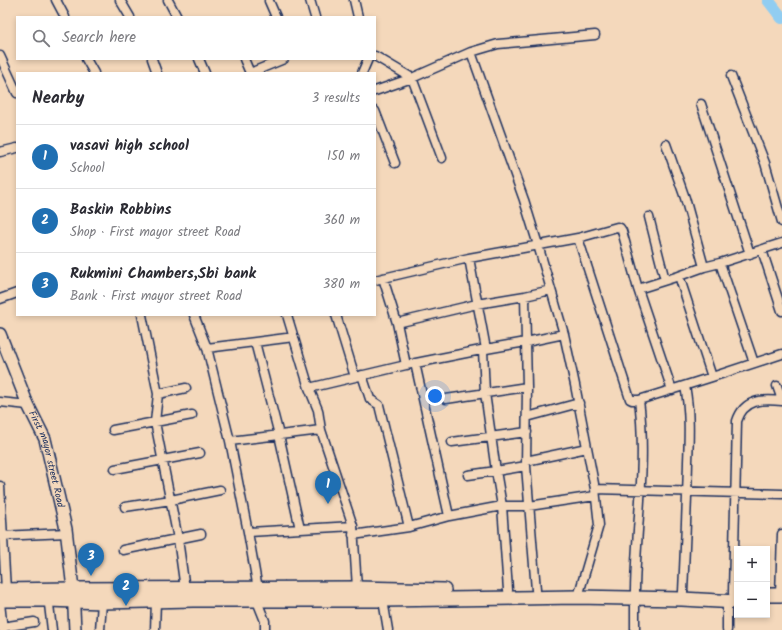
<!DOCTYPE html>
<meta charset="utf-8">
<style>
:root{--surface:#fff;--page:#f2f2f3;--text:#2b2b33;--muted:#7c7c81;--line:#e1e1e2;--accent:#1f6fb2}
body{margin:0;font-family:Kalam,sans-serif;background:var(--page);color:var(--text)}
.controls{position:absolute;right:12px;bottom:12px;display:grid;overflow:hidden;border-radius:0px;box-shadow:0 2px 6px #0003}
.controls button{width:36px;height:36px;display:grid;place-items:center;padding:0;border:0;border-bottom:1px solid var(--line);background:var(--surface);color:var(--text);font:20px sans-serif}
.you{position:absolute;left:435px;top:396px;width:14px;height:14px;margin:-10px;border:3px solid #fff;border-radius:50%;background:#1a73e8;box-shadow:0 0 0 6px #1a73e833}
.badge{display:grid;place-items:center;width:26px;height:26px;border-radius:50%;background:var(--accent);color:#fff;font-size:13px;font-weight:700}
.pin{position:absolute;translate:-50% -33px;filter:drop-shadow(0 1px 2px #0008)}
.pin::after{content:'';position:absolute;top:21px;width:14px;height:12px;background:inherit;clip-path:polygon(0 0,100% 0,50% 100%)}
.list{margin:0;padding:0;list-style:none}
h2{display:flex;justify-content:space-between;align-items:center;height:52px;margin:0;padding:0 16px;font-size:17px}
h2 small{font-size:13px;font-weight:400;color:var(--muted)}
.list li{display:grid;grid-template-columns:26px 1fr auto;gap:12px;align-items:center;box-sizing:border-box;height:64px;padding:0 16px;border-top:1px solid var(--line)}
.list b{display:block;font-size:15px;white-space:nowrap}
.list p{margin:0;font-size:13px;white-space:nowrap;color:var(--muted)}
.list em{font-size:13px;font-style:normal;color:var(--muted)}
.icon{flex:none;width:22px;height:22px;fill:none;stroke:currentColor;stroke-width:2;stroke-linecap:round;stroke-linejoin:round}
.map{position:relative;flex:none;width:782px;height:630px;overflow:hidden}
.search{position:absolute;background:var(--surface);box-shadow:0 2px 6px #0003;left:16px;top:16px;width:360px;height:44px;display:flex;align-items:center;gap:10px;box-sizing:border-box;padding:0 14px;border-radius:0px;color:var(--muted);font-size:15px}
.panel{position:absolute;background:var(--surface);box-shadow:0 2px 6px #0003;left:16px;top:72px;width:360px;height:244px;border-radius:0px}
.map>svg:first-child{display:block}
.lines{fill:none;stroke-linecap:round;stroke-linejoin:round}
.river{stroke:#91cdf1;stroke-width:12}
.street-casing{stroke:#1b2f5e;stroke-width:11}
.secondary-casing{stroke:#1b2f5e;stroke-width:14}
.primary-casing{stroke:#1b2f5e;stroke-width:16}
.street{stroke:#f4d8bb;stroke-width:8}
.secondary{stroke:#f4d8bb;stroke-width:11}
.primary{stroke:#f4d8bb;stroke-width:13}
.labels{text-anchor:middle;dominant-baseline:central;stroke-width:3;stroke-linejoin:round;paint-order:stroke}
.street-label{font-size:10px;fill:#1b2f5e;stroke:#f4d8bb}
</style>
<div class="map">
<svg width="782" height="630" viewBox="0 0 782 630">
<rect width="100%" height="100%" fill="#f4d8bb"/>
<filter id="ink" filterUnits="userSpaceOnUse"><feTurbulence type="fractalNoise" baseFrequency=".025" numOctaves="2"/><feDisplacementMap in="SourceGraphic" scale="8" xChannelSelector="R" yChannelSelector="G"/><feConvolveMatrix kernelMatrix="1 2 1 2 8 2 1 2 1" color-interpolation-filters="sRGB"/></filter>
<g filter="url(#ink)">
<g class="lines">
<!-- river -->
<path class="river" d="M768,0L782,18"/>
<!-- street casing -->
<g class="street-casing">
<path id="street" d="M56,0L65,17
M120,0L130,17
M168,0L177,17
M310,0L315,17
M354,0L358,17
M269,1L276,17
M471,52L524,200L538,245L564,334L575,385L595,489L599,525L580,590
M0,56L17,93
M375,56L412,78L442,158
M86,59L94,73
M152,59L157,73
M199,59L205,73
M244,59L250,73L284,59
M362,73L368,59
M731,76L765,163L782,222
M375,91L412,78L471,52L498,44L595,35
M701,104L750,254
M375,111L395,163
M666,144L685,198L704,267
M0,152L17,148
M649,217L665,280
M578,238L630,399L632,400H639L712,377L782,354
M762,250L782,311
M469,258L486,349L526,342L527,387L526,466L536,590
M720,263L782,243
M679,276L704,267L720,263L754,363
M383,278L397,323L406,365
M375,280L469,258L578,238L617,227L620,228L622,231L638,289L672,390
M638,289L679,276L712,377
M525,296L526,342L564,334
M0,299L17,293
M142,315L158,394L155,422L178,539L185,589
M194,315L207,348L230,441
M287,315L309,388L406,365L486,349
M336,315L355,377
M397,323L477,304L525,296L551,290
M255,342L279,435L300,529
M207,348L294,337
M483,350L485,393L496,471L526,466
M415,363L449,516
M777,386L782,400
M309,388L318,410L321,430L353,526L357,588
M158,394L186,388
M446,399L527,387
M0,402L28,405
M527,417L579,403
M113,430L192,415
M452,442L527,432
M526,461L587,448
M115,469L200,453
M468,475L496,471L502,506L508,590
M0,486L6,590
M595,489L782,494
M125,507L171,500L220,490
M409,527L449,516L502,506H529L595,496
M248,532L230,441L321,430
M353,535L409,527L379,405L370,399L362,375
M0,536L67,533
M123,550L201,534
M683,592C685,549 687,506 688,462C689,437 690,411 685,386
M733,593L737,421C744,399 762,399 782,401
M780,595L782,534
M48,596L52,630
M383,600L388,630
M0,603L3,630
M2,627L34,622
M100,630L102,602
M155,630L156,601
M265,630V621L257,601L258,589L248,532L353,526
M635,630C635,617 635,603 635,590C636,526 647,463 639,400
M727,630V602"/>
</g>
<!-- secondary casing -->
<g class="secondary-casing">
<g id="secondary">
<path id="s1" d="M0,334L28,405L45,439L66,529L73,589L75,630"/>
</g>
</g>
<!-- primary casing -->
<g class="primary-casing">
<path id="primary" d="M0,590L73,589L357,588L444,590
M767,595H782
M0,600H48L102,602L193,600H383L576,597L682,599L737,602"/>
</g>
<!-- street -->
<use href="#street" class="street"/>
<!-- secondary -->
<use href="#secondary" class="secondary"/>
<!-- primary -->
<use href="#primary" class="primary"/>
</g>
</g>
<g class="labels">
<!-- street labels -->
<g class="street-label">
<text stroke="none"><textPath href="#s1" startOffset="134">First mayor street Road</textPath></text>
</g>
</g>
</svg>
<div class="controls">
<button>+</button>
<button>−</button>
</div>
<div class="you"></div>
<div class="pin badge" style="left:328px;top:504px">1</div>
<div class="pin badge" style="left:126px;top:606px">2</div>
<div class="pin badge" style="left:91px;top:576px">3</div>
<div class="search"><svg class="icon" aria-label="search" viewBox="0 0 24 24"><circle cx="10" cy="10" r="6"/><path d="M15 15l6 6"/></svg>Search here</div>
<section class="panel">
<h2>Nearby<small>3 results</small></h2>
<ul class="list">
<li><span class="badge">1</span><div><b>vasavi high school</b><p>School</p></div><em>150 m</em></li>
<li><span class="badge">2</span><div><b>Baskin Robbins</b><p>Shop · First mayor street Road</p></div><em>360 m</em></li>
<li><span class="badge">3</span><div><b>Rukmini Chambers,Sbi bank</b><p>Bank · First mayor street Road</p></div><em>380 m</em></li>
</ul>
</section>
</div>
